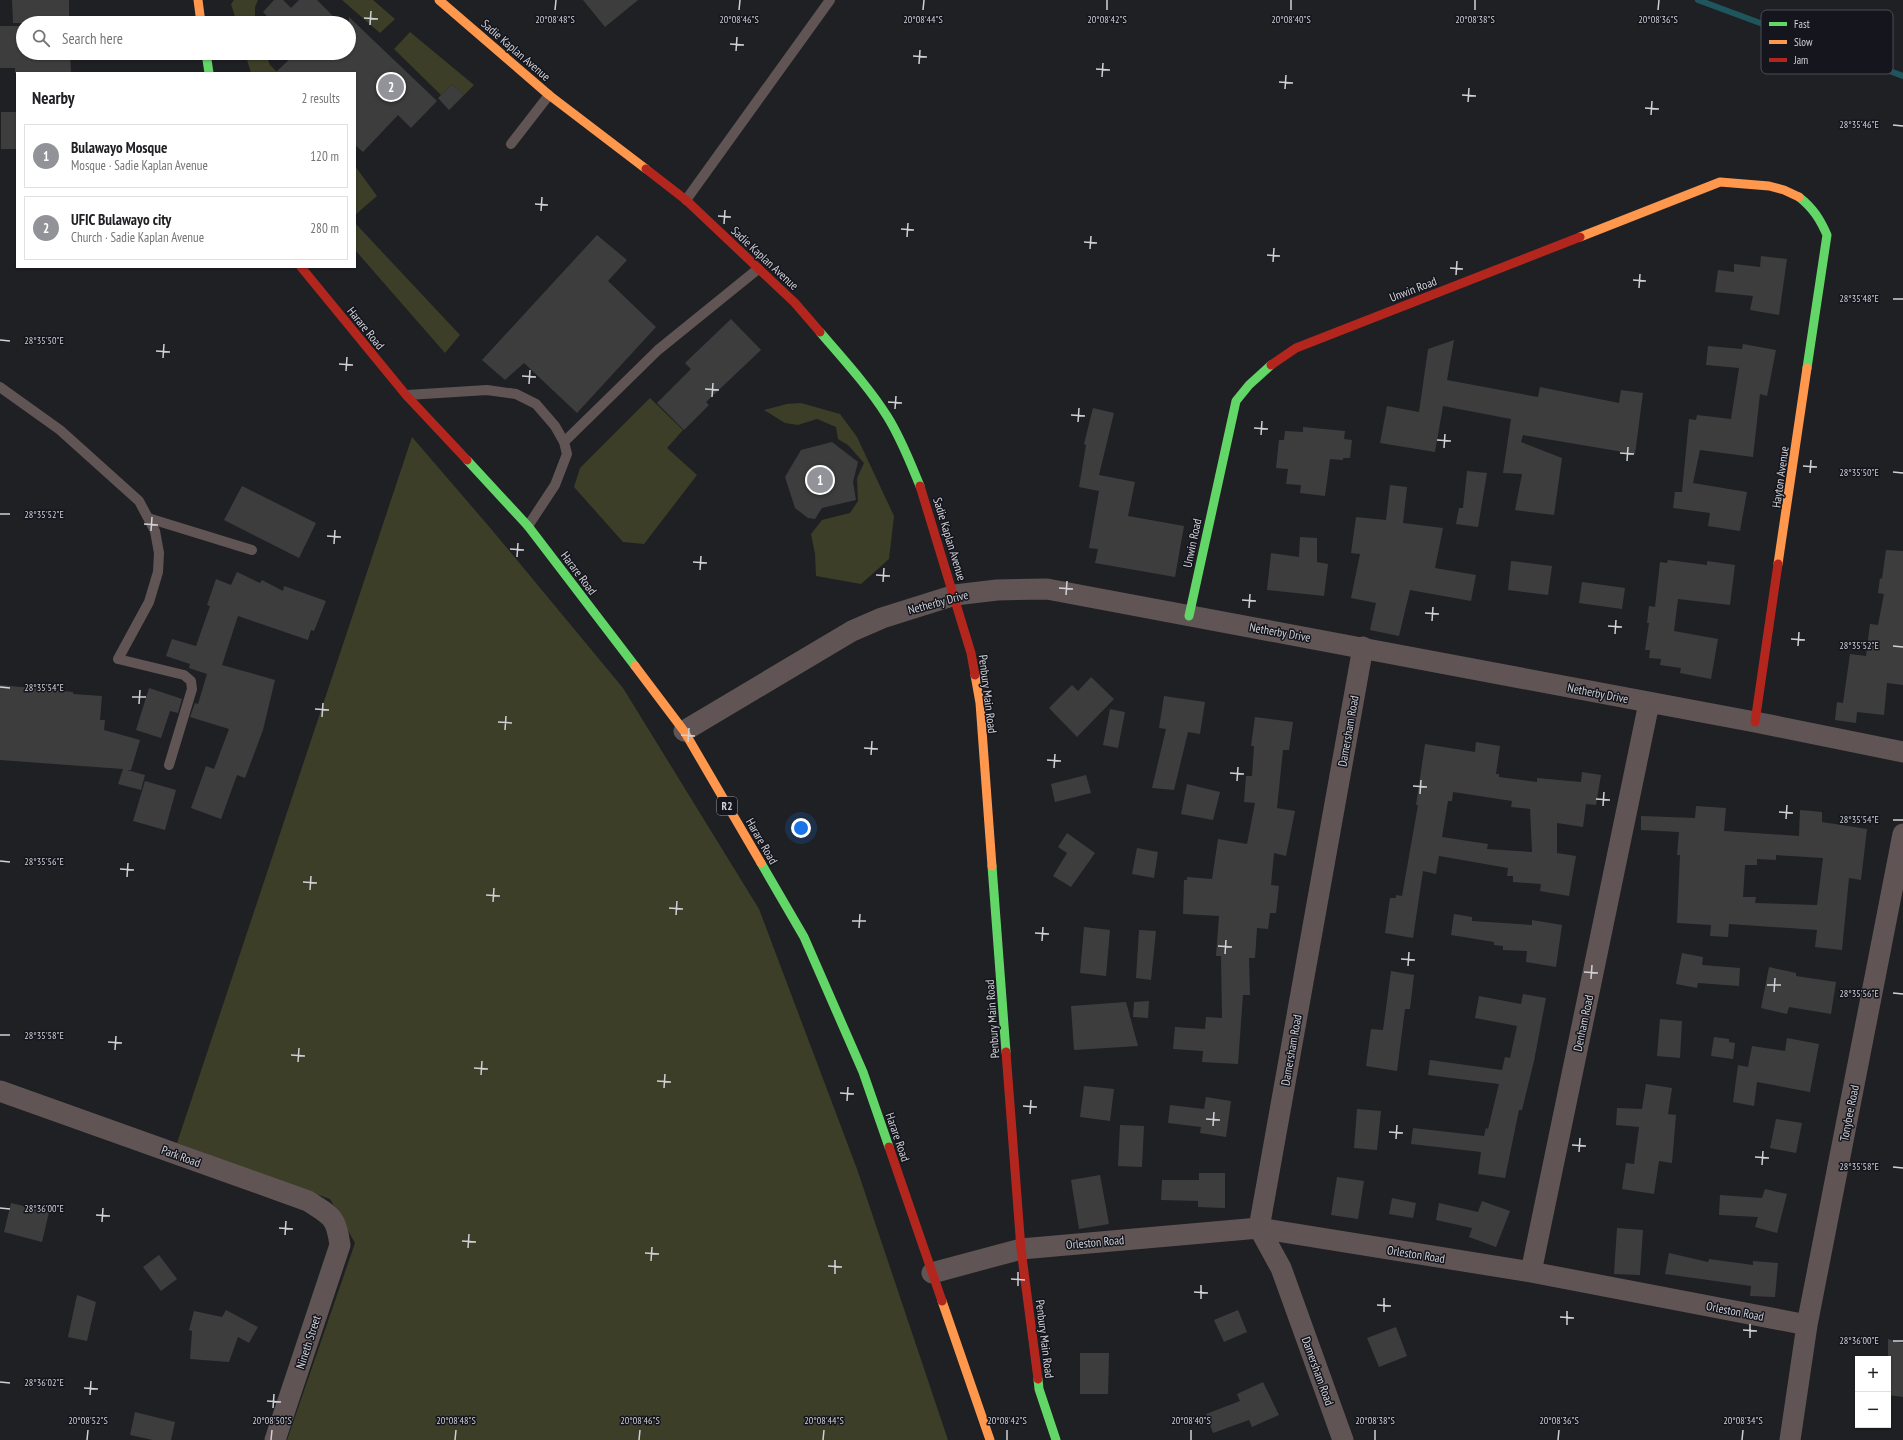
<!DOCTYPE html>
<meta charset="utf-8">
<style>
:root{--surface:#fff;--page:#f2f2f2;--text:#202124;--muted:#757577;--line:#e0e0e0;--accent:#929398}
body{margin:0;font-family:"PT Sans Narrow",sans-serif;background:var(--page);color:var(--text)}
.controls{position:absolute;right:12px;bottom:12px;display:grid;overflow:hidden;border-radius:0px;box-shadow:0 1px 3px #0004}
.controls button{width:36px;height:36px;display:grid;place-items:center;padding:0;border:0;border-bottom:1px solid var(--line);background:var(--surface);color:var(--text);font:20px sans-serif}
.you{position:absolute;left:801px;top:828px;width:14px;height:14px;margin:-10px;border:3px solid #fff;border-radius:50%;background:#1a73e8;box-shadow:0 0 0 6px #1a73e833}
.badge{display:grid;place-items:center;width:26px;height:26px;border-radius:50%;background:var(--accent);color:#fff;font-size:13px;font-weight:700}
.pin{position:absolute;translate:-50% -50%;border:2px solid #fff;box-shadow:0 1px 4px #0006}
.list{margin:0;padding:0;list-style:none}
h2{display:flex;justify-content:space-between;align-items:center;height:52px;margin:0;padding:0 16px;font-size:17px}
h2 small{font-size:13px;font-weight:400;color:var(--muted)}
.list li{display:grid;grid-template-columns:26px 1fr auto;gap:12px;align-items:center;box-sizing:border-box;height:64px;margin:0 8px 8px;padding:0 8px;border:1px solid var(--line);border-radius:0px}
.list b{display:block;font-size:15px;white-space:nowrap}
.list p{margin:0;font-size:13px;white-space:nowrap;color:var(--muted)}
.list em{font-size:13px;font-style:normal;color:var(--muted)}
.icon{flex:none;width:22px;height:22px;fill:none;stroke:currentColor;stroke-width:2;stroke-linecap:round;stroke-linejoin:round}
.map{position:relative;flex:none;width:1903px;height:1440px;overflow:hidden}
.search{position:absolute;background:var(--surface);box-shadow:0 1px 3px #0004;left:16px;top:16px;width:340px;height:44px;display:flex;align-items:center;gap:10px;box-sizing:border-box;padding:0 14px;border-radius:22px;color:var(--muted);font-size:15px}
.panel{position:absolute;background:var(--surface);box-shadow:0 1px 3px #0004;left:16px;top:72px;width:340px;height:196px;border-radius:0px}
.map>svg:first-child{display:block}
.green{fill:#3c3e27}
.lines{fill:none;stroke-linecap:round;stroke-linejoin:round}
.stream{stroke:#1f565e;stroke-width:6}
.building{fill:#3e3d3e;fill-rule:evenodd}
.lane{stroke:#605554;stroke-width:10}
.street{stroke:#605554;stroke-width:21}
.fast{stroke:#63d668;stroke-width:9}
.slow{stroke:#ff974d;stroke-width:9}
.jam{stroke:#b3261e;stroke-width:9}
.ticks{fill:none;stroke:#d0d1d7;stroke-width:1.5}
.labels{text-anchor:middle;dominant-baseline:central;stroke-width:3;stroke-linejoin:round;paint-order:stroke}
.shield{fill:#14151d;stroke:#98999f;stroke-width:1}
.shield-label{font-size:11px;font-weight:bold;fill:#d0d1d7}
.street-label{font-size:12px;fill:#d0d1d7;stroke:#14151d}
.key{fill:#14151d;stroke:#4c4d55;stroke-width:1}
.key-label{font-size:11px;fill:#d0d1d7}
.ticks-label{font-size:10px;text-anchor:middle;fill:#d0d1d7;stroke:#14151d;stroke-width:3;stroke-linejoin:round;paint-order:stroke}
</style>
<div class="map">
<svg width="1903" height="1440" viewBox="0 0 1903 1440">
<rect width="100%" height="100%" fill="#1f2024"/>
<!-- green -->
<path class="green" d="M234,0H258L255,7V23H237L231,4Z
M342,0H373L395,19L380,33Z
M410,32L474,85L464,95L452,84L441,95L394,49Z
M245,53H265L270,65L278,73H251Z
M355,166L377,196L355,215Z
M355,223L460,335L445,353L355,250Z
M650,398L683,430L667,448L697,475L644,544L623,542L574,487L580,468Z
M801,403L840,414L857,437L894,516L889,559L861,584L816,576L815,554L811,534L822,520L850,513L858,501L857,478L864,463L848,445L838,439L836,427L817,419L798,425L785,423L764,410L787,404Z
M412,437L492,530L623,688L759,909L857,1169L948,1440H287L355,1243L330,1199L177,1143Z"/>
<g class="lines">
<!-- stream -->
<path class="stream" d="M1698,0L1903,76"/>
</g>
<!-- building -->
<path class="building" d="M12,0H69V23H13Z
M274,0H283L291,8L299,0H317L340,23H274L263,12Z
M583,0H638L605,27Z
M349,17L437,101L411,128L398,115L363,152L355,145V73H275L296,53H349Z
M0,26H23V53H70L71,73H15V68H0Z
M452,84L464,95L449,110L438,98Z
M1,112H17V149H1Z
M597,235L627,260L608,281L656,327L577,413L524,363L505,380L482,360Z
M1761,256L1787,259L1779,315L1750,310L1753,296L1715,292L1718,270L1734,272V264L1760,267Z
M731,319L761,350L706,402L709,405L684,430L657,403L691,369L685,363Z
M1454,340L1447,380L1538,397L1540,387L1619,403L1621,390L1643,393L1635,454L1523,435L1521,442L1562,458L1554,515L1515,510L1522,474L1503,473L1511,419L1443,406L1435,452L1380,443L1387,406L1419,412L1428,349Z
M1743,344L1776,350L1767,396L1760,394L1753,457L1700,450L1693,483L1747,492L1740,531L1708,526L1710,513L1673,508L1675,492H1682L1689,419L1696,420L1697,415L1731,419L1739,368L1706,365L1708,346L1742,349Z
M1093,408L1114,413L1099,475L1135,482L1128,516L1184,526L1175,577L1095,563L1098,549L1089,548L1099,491L1079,487L1086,445L1084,444Z
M1303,427L1345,431L1344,439L1352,440L1350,458H1343V460L1330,459L1325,496L1300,493L1301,485L1286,484L1288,469L1276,468L1279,440H1284L1285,431L1303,432Z
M832,442L858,462L853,482L856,500L822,508L815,519L808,518L795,508L785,477L801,450Z
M1467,471L1487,473L1478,527L1456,524L1459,508H1463Z
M1390,485L1407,487L1403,523L1443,528L1435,568L1476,575L1471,601L1410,590L1399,636L1370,630L1376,603L1351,598L1360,554L1351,553L1356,517L1386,520Z
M242,486L316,523L299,558L224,520Z
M1300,537L1317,538V562L1328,564L1324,596L1267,590L1271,553L1299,557Z
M1886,550L1903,551V685L1887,683L1884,715L1857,712L1856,723L1835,720L1837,702L1843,703L1850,654L1866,656L1870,624L1878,625L1884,594L1878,593L1880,578L1882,579Z
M1668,560L1707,565V561L1735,565L1730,605L1678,599L1674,631L1718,639L1711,679L1680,673L1681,668L1660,665L1661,659L1649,658L1650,650H1645L1649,623H1647L1649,606L1655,607L1660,562L1667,563Z
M1511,561L1552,566L1548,595L1508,590Z
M237,572L260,583L262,580L283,591L284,586L326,601L314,631L311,630L308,640L238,616L222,665L275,680L263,730L245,778L237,775L221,819L191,808L206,766L214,769L229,729L190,717L195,703L198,704L207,674L189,668L190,664L166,656L172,639L196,646L210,606L207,605L216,579L231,585Z
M1582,582L1625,588L1622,609L1579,603Z
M1091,677L1114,699L1077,737L1049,708L1072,685L1078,691Z
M0,685L73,692V694L102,696L100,720H105L104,730L140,740L131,770H127L145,775L141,790L118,784L123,769L0,760Z
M149,688L182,699L178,713L170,711L161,738L136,730Z
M1164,696L1205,702L1200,734L1188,732L1174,790L1152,788L1166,729L1159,728Z
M1110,709L1125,712L1118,748L1103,745Z
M1255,717L1293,722L1289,750H1283L1277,808L1295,811L1286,856L1274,853L1271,885L1279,886L1276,913H1270L1268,929L1257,928L1255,958H1249L1250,995H1243L1238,1064L1202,1062L1203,1051L1173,1049L1175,1027L1205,1029L1206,1017L1222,1018L1221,956H1216L1219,916L1183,914L1184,880H1187V877L1212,879L1218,839L1247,844L1255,803L1244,802L1246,776H1252L1254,746H1251Z
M1476,742L1500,746L1496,774H1499V777L1537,782V778L1581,782L1582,772L1601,775L1596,805L1586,804L1583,827L1557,823V853L1576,856L1569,896L1540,891L1541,884L1513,882V876H1507L1508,868L1439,856L1436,874L1423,871L1413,938L1385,933L1390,898H1396V895L1402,896L1418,805H1416L1425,744L1475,752ZM1453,792L1512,801L1511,807L1530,809L1532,852L1487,849L1488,844L1442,837L1448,801H1452Z
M1086,775L1091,793L1055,802L1051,784Z
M145,781L176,790L165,830L133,821Z
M1187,784L1220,792L1213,820L1181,814Z
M1696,806L1726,808L1724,831L1799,836L1800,810L1822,812V822L1867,829L1861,880L1849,878L1842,950L1815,947L1817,930L1729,924L1728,937L1710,936L1711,925L1677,923L1680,855H1677L1679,832L1641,830V816L1695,818ZM1776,855L1823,858L1817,905L1755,903L1756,897H1743L1745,865H1757V859L1776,860Z
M1067,833L1095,853L1071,887L1053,876L1067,853L1058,847Z
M1137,848L1158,852L1154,878L1132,874Z
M1454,914L1472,917V921L1532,925V920L1562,925L1556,967L1526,962L1527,951L1503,950V946L1494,945V942L1451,935Z
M1084,927L1110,930L1106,976L1080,973Z
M1139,930L1156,931L1151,980L1136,978Z
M1682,953L1703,957L1702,965L1740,968L1739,986L1698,983L1697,988L1676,984Z
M1769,967L1796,973V976L1836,982L1831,1014L1789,1007L1787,1014L1761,1008Z
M1391,971L1414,975L1410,1009H1405L1397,1071L1366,1066L1371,1029L1383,1030Z
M1523,994L1546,998L1534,1061L1522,1110H1519L1505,1178L1478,1174L1481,1152L1411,1144L1413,1128L1484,1136L1486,1128L1488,1129L1499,1084L1428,1075L1430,1060L1502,1070L1505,1057L1510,1058L1517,1026L1475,1018L1479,996L1521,1004Z
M1149,1001L1148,1018L1133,1017L1134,1002Z
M1126,1002L1138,1046L1074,1050L1071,1006Z
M1660,1019L1682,1021L1680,1058L1657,1056Z
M1714,1037L1729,1039V1042L1735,1043L1733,1059L1711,1056Z
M1787,1038L1819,1044L1810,1092L1757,1082L1754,1106L1733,1102L1738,1065L1748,1067L1752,1046L1785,1051Z
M1646,1084L1672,1088L1668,1114L1676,1115L1672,1163L1659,1161L1654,1194L1622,1189L1626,1163L1634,1164L1639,1127L1616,1125L1617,1108L1642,1109Z
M1084,1086L1114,1089L1110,1121L1080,1117Z
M1206,1097L1231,1101L1226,1137L1200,1133L1201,1127L1168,1123L1170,1105L1204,1109Z
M1357,1109L1381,1111L1377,1150L1354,1148Z
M1776,1119L1802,1123L1796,1153L1770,1148Z
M1120,1125L1144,1126L1142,1167L1118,1166Z
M1199,1173H1225V1208L1198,1207V1201L1161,1200L1162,1180H1199Z
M1100,1175L1109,1224L1079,1229L1071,1180Z
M1337,1177L1364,1181L1358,1219L1331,1215Z
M1765,1189L1787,1194L1777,1233L1755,1227L1758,1217L1719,1215L1720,1195L1762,1198Z
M1392,1198L1416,1203L1413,1218L1389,1214Z
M1482,1201L1510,1211L1496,1247L1469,1237L1472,1228L1436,1220L1439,1203L1478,1212Z
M11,1203L49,1212L42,1242L4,1232Z
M1617,1228L1643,1230L1640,1275L1614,1274Z
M1669,1253L1708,1262L1709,1259L1753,1265V1261L1778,1263L1775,1297L1750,1296L1751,1286L1665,1274Z
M159,1255L177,1279L161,1291L143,1267Z
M77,1295L96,1302L87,1341L68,1337Z
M226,1310L258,1327L249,1343L238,1337L229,1362L190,1359L192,1331L189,1330L194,1311L222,1317Z
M1238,1310L1247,1332L1224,1342L1214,1320Z
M1396,1327L1407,1356L1379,1367L1367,1338Z
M1888,1339L1903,1343V1397L1888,1395Z
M1080,1353H1109L1108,1394H1080Z
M1263,1382L1279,1415L1252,1427L1249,1420L1213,1433L1206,1414L1240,1401L1237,1394Z
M135,1412L175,1422L171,1440H153L130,1435Z"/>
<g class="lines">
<!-- lane -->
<path class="lane" d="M511,144L549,95
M686,200L830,0
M0,387L60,430L139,501L155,531L159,553L158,572L149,602L118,659L184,675L191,681L192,689L169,765
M407,395L487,390L516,394L536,404L555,426L564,442L567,454L555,485L528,526
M564,442L658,350L758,269
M148,518L252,550"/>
<!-- street -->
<path class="street" d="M684,731L852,631L882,618L955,595L997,590L1047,589L1755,722L1903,752
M0,1091L308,1201C331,1216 336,1216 340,1245L275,1440
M1531,1272L1649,703
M932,1273L1021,1249L1259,1228L1531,1272L1807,1325
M1343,1440L1281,1268L1259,1228L1363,647
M1790,1440L1807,1325L1903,834"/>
<!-- fast -->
<path class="fast" d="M206,53L209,73
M1799,197C1813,208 1820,219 1827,235L1807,368
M820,332C843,359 868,386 887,416C901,438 910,462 920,486
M467,460L528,526L635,666
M1189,616L1236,401L1249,385L1271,365
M761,863L804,937L863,1072L889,1147
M992,866L1006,1052
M1038,1379L1039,1389L1056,1440"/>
<!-- slow -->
<path class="slow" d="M198,0L201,23
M439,0L549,95L646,169
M1580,237L1720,182L1769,186L1784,190L1799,197
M1778,564L1807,368
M635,666L684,731L761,863
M975,675L980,703L992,866
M942,1301L990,1440"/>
<!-- jam -->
<path class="jam" d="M646,169L686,200L795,303L820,332
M301,267L406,395L467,460
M1271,365L1296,348L1580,237
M920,486L971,653L975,675
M1755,722L1778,564
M1006,1052L1021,1249L1038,1379
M889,1147L942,1301"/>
</g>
<!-- ticks -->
<path class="ticks" d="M555,10L556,0M739,10L740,0M923,10L924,0M1107,10V0M1291,10V0M1475,10V0M1658,10L1659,0M364,18L378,19M370,25L371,11M730,44L744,45M736,51L737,37M913,56L927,57M919,64L920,50M1096,69L1110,70M1102,77L1103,63M1279,82L1293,83M1285,89L1286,75M1462,95L1476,96M1468,102L1469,88M1645,108L1659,109M1651,115L1652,101M1893,125L1903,126M535,204L548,205M541,211L542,197M718,216L731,217M724,224L725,210M901,229L914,230M907,237L908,223M1084,242L1097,243M1090,249L1091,236M1267,255L1280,256M1273,262L1274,248M1450,268L1463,269M1456,275L1457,261M1633,280L1646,281M1639,288L1640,274M1893,299H1903M0,340L10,341M156,351L170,352M163,358L164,344M339,364L353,365M346,371L347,357M522,376L536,377M529,384L530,370M705,389L719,390M712,397L713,383M888,402L902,403M895,409L896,396M1071,415L1085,416M1078,422L1079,408M1254,428L1268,429M1261,435L1262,421M1437,440L1451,441M1444,448L1445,434M1620,453L1634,454M1627,461L1628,447M1803,466L1817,467M1893,472L1903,473M1810,473L1811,460M0,514H10M144,524L158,525M151,531L152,517M327,536L341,537M334,544L335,530M510,549L524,550M517,557L518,543M693,562L707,563M700,570L701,556M876,575L890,576M883,582L884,568M1059,588L1073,589M1066,595L1067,581M1242,600L1256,601M1249,608L1250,594M1425,613L1439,614M1432,621L1433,607M1608,626L1622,627M1615,634L1616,620M1791,639L1805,640M1798,646L1799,632M1893,646L1903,647M0,687L10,688M132,697H146M139,704L140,690M315,709L329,710M322,717L323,703M498,722L512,723M505,730L506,716M681,735L695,736M688,742L689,728M864,748L878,749M871,755L872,741M1047,760L1061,761M1054,768L1055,754M1230,773L1244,774M1237,781L1238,767M1413,786L1427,787M1420,794L1421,780M1596,799L1610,800M1603,806L1604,792M1779,812L1793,813M1786,819L1787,805M1893,820H1903M0,861L10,862M120,869L134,870M127,877L128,863M303,882L317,883M310,890L311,876M486,895L500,896M493,902L494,888M669,908L683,909M676,915L677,901M852,921H866M859,928L860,914M1035,933L1049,934M1042,941L1043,927M1218,946L1232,947M1225,954L1226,940M1401,959L1415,960M1408,966L1409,952M1584,972L1598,973M1591,979L1592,965M1767,985H1781M1774,992L1775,978M1893,993L1903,994M0,1035H10M108,1042L122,1043M115,1050L116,1036M291,1055L305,1056M298,1062L299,1048M474,1068L488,1069M481,1075L482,1061M657,1081L671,1082M664,1088L665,1074M840,1093L854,1094M847,1101L848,1087M1023,1106L1037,1107M1030,1114L1031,1100M1206,1119L1220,1120M1213,1126L1214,1112M1389,1132L1403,1133M1396,1139L1397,1125M1572,1145L1586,1146M1579,1152L1580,1138M1755,1157L1769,1158M1762,1165L1763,1151M1893,1167L1903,1168M0,1208L10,1209M96,1215L110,1216M102,1222L103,1208M279,1228L293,1229M285,1235L286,1221M462,1241L476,1242M468,1248L469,1234M645,1253L659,1254M651,1261L652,1247M828,1266L842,1267M835,1274V1260M1011,1279L1025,1280M1018,1286V1272M1194,1292L1208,1293M1201,1299V1285M1377,1305L1391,1306M1384,1312V1298M1560,1317L1574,1318M1567,1325V1311M1743,1330L1757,1331M1750,1338V1324M1893,1341H1903M0,1382L10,1383M84,1388L98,1389M90,1395L91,1381M267,1401L281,1402M273,1408L274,1394M87,1440L88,1430M271,1440L272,1430M455,1440L456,1430M639,1440L640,1430M823,1440L824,1430M1007,1440V1430M1191,1440V1430M1375,1440V1430M1558,1440L1559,1430M1742,1440L1743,1430"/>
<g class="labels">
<!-- shield labels -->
<rect class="shield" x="717" y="797" width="20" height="18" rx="3"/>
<g class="shield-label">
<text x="727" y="806">R2</text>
</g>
<!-- street labels -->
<g class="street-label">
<text transform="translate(516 50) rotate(41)">Sadie Kaplan Avenue</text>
<text transform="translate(765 258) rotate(43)">Sadie Kaplan Avenue</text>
<text transform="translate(1413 289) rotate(-21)">Unwin Road</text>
<text transform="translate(366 328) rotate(51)">Harare Road</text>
<text transform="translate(1780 477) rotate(-82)">Hayton Avenue</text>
<text transform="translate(950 539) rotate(73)">Sadie Kaplan Avenue</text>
<text transform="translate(1192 543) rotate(-78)">Unwin Road</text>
<text transform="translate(579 573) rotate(53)">Harare Road</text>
<text transform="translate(938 602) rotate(-15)">Netherby Drive</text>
<text transform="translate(1280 632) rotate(10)">Netherby Drive</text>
<text transform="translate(1598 693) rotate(11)">Netherby Drive</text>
<text transform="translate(988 694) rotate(83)">Penbury Main Road</text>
<text transform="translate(1348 731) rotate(-80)">Damersham Road</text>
<text transform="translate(762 841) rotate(60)">Harare Road</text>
<text transform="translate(992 1019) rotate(-94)">Penbury Main Road</text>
<text transform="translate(1583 1023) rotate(-78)">Denham Road</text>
<text transform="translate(1291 1050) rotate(-80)">Damersham Road</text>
<text transform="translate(1849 1113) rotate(-79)">Tonybee Road</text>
<text transform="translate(898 1137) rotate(71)">Harare Road</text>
<text transform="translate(181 1156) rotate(20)">Park Road</text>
<text transform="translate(1095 1242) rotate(-5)">Orleston Road</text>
<text transform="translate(1416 1254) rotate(9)">Orleston Road</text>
<text transform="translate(1735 1311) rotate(11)">Orleston Road</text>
<text transform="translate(1045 1339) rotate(83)">Penbury Main Road</text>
<text transform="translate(308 1342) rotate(-72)">Nineth Street</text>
<text transform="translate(1318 1371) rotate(70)">Damersham Road</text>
</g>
</g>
<!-- legend -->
<rect x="1761" y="10" width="132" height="64" rx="6" class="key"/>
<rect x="1769" y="22" width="18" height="4" fill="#63d668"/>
<rect x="1769" y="40" width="18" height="4" fill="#ff974d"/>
<rect x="1769" y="58" width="18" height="4" fill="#b3261e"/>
<g class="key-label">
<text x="1794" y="28">Fast</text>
<text x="1794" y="46">Slow</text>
<text x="1794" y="64">Jam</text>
</g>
<g class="ticks-label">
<text x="555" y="23">20°08'48"S</text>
<text x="739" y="23">20°08'46"S</text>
<text x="923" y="23">20°08'44"S</text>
<text x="1107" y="23">20°08'42"S</text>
<text x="1291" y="23">20°08'40"S</text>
<text x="1475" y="23">20°08'38"S</text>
<text x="1658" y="23">20°08'36"S</text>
<text x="1859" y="128">28°35'46"E</text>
<text x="1859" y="302">28°35'48"E</text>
<text x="44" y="344">28°35'50"E</text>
<text x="1859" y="476">28°35'50"E</text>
<text x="44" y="518">28°35'52"E</text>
<text x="1859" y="649">28°35'52"E</text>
<text x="44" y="691">28°35'54"E</text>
<text x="1859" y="823">28°35'54"E</text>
<text x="44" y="865">28°35'56"E</text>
<text x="1859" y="997">28°35'56"E</text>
<text x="44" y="1039">28°35'58"E</text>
<text x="1859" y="1170">28°35'58"E</text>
<text x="44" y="1212">28°36'00"E</text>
<text x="1859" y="1344">28°36'00"E</text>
<text x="44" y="1386">28°36'02"E</text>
<text x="88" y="1424">20°08'52"S</text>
<text x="272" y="1424">20°08'50"S</text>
<text x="456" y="1424">20°08'48"S</text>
<text x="640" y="1424">20°08'46"S</text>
<text x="824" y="1424">20°08'44"S</text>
<text x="1007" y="1424">20°08'42"S</text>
<text x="1191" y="1424">20°08'40"S</text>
<text x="1375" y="1424">20°08'38"S</text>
<text x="1559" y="1424">20°08'36"S</text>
<text x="1743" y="1424">20°08'34"S</text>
</g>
</svg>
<div class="controls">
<button>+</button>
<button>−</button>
</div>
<div class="you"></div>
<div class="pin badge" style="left:820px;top:480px">1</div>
<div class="pin badge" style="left:391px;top:87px">2</div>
<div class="search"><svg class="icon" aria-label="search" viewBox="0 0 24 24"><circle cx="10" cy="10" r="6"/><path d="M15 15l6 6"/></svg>Search here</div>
<section class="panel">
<h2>Nearby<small>2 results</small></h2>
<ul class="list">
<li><span class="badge">1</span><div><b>Bulawayo Mosque</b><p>Mosque · Sadie Kaplan Avenue</p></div><em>120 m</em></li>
<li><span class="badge">2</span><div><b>UFIC Bulawayo city</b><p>Church · Sadie Kaplan Avenue</p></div><em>280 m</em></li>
</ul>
</section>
</div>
